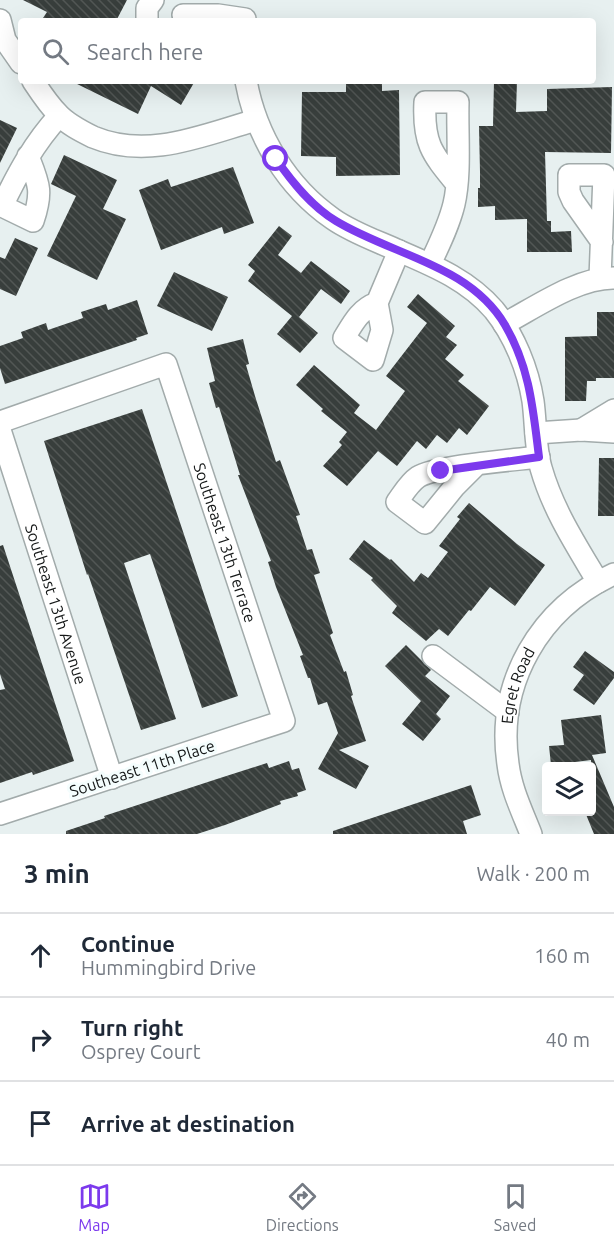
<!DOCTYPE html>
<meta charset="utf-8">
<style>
:root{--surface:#fff;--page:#f2f2f3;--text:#1f2937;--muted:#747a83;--line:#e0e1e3;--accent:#7c3aed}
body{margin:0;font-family:Ubuntu,sans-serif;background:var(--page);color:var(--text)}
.controls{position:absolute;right:18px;bottom:18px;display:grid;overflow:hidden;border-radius:6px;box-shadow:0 6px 24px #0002}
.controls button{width:54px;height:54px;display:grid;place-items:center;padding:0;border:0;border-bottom:2px solid var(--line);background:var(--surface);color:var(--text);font:30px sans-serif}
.stop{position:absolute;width:18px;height:18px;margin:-14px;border:4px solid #7c3aed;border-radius:50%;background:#fff}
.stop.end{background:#7c3aed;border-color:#fff;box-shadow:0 2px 6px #0008}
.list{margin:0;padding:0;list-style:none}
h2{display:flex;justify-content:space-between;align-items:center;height:78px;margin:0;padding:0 24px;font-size:26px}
h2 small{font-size:20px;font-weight:400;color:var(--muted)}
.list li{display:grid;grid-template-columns:39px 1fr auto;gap:18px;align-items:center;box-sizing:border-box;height:84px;padding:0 24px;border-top:2px solid var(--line)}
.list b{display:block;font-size:22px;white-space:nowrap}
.list p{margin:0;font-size:20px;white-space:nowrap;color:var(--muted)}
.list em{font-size:20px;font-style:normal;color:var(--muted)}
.icon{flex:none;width:33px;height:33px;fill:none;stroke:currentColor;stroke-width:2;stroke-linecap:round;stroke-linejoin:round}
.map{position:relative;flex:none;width:614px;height:834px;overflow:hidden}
.search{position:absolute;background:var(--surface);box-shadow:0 6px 24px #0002;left:18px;right:18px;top:18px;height:66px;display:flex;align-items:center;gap:15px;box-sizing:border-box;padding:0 21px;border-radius:6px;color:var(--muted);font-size:22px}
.sheet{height:330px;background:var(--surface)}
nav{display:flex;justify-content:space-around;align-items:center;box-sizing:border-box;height:84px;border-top:2px solid var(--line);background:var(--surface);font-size:16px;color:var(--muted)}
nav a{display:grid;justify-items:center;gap:3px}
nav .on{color:var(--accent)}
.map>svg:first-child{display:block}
.building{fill:url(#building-back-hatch)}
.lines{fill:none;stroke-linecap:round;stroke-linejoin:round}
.minor-casing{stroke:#a2abab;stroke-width:24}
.minor{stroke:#fff;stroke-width:21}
.route{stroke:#7c3aed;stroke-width:8}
.labels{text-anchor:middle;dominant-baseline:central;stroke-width:6;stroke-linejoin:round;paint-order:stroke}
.street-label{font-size:16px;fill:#141717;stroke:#f4fdfd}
</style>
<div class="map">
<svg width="614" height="834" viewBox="0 0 614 834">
<defs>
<pattern id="building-back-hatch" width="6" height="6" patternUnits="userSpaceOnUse" patternTransform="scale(1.5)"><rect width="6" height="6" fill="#383e3c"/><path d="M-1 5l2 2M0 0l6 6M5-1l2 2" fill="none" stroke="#525755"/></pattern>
</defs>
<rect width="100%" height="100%" fill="#e7f0f0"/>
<!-- building -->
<path class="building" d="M23,0H127L116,21H41L47,12Z
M71,81H195L181,105L151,86L138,114Z
M346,81H382V91L399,90L400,175L336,176V157L301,156L302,92H346Z
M494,81H517L516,112L547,111V89L612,87L611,153L545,152L547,221H551V232L571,231L572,252H527V219L495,220V206L478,207V188H480V172L479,126H493Z
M0,120L17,128L0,163Z
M64,155L117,180L103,209L126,219L97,280L47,256L76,196L51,184Z
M233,167L254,223L224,234L222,227L161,250L139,190L168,179L171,187Z
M279,226L292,236L278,255L301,273L311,261L350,291L341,304L321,289L299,317L318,333L300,353L277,334L292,316L248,281L255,271L248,265Z
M15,238L38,248L16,296L0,289V257L5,259Z
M174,272L228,297L212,331L157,306Z
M418,294L455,326L446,337L457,345L445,359L464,375L458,381L489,406L467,435L459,428L447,443L437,435L426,449L417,441L397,466L378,451L347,486L323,466L342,445L339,442L347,432L321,411L323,409L296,385L314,365L360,405L354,413L376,430L405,391L386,376L427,323L407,307Z
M137,300L148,334L136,338L137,340L5,384L0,368V346L23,338L21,332L46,323L48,330L83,318L81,312L106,304L108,310Z
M597,312H614V378H596V381H587L586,401H565V337L597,336Z
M243,339L249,364L246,365L255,396L276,462L280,460L300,515L296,516L307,550L312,549L320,573L314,575L333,633L330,635L344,672L346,671L353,695L351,696L366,741L339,750L369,766L356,789L318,769L338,733L327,702L318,705L310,678H308L300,656L303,655L276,587L268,562L271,561L238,475H240L229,439L219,407L216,408L209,383L215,381L207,348Z
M142,409L238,696L202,708L150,554L124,563L176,719L141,730L88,574L87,575L44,441Z
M599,458H614V516H598Z
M469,503L517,544L545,565L515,606L490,587L471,611L469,610L448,636L439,629L426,641L392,613L397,606L371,580L373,578L349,559L364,540L390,560L391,559L414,582L421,573L428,578L448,552L439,546L460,519L457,517Z
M3,545L74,761L33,775L32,772L0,783V690L5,689L0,674V546Z
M406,645L431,670L425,676L450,696L436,714L441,719L423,741L402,724L421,701L385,666Z
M585,651L614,672V678L594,705L573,690L584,675L573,667Z
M601,715L606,753L592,755L614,807V834H594L585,812H591V760L551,765L549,746L564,745L561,720Z
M289,761L292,770L299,768L306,790L297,793L298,796L280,801L281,804L225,825L197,834H66V831L105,818L104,816L217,779L267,763L269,768Z
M471,785L481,815L463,821L467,834H333V831Z"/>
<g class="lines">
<!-- minor casing -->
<g class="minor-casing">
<g id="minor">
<path d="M183,15H218L245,19"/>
<path d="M0,20L5,40L21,63"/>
<path d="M147,21V8L153,0"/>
<path d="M33,81C41,93 48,104 58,114C67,124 81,131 93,137C148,160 203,135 256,120"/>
<path d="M246,81C256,136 287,187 333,219C353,233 377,241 399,251C434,266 468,280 494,310C514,335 528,369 533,401C536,423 535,447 541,468C553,510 576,545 598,582"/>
<path d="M28,156C39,184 43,191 33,221L2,206C18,173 34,143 59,116"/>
<path d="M430,264C439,245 449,225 454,204C461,174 457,133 458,102H425C423,142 431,153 456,183"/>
<path d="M600,278L604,175H569V192L573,201L602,242"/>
<path d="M377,303L382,330L373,360L344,338C353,323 360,309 377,303L399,251"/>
<path d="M504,324C536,307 577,278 613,278"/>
<path id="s1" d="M0,422L166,364L284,721L0,814"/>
<path id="s2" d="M0,430L112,778"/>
<path d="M581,430L614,410"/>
<path d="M536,433L581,430L614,432"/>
<path d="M475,466L455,486L425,523L397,502C403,494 409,483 418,477C435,466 514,460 539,457"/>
<path d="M433,656L508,712"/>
<path id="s3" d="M531,834C522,811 511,789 508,764C496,682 540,608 614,574"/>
</g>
</g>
<!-- minor -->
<use href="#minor" class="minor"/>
</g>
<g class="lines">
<!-- route -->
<path class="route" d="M276,159C292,182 311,206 336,221C392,255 470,265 505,325C530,368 533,409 539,457L441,471"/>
</g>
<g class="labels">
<!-- street labels -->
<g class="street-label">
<text stroke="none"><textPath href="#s1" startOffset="364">Southeast 13th Terrace</textPath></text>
<text stroke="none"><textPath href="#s2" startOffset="183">Southeast 13th Avenue</textPath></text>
<text stroke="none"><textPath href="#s3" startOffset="154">Egret Road</textPath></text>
<text transform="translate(142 768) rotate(-18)">Southeast 11th Place</text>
</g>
</g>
</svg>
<div class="controls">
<button><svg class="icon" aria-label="layers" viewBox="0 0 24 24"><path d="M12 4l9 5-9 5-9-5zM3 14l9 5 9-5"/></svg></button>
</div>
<div class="stop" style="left:276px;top:159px"></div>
<div class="stop end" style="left:441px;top:471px"></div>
<div class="search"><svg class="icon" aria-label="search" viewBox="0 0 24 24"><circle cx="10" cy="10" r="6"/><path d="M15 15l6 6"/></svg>Search here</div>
</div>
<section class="sheet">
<h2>3 min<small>Walk · 200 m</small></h2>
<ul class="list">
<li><svg class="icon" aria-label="ahead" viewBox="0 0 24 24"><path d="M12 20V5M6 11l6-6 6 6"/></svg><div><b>Continue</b><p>Hummingbird Drive</p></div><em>160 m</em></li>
<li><svg class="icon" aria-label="right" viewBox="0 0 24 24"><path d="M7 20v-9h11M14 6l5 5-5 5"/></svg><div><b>Turn right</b><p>Osprey Court</p></div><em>40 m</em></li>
<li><svg class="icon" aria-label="arrive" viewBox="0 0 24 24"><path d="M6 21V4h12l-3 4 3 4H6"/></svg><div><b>Arrive at destination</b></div></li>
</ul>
</section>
<nav>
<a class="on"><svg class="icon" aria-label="map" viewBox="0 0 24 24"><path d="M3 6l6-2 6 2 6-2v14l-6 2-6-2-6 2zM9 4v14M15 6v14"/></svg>Map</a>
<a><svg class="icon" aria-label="directions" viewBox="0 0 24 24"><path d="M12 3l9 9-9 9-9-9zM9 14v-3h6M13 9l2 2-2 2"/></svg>Directions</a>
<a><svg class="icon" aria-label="saved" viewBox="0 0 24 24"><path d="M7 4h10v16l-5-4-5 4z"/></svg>Saved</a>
</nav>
